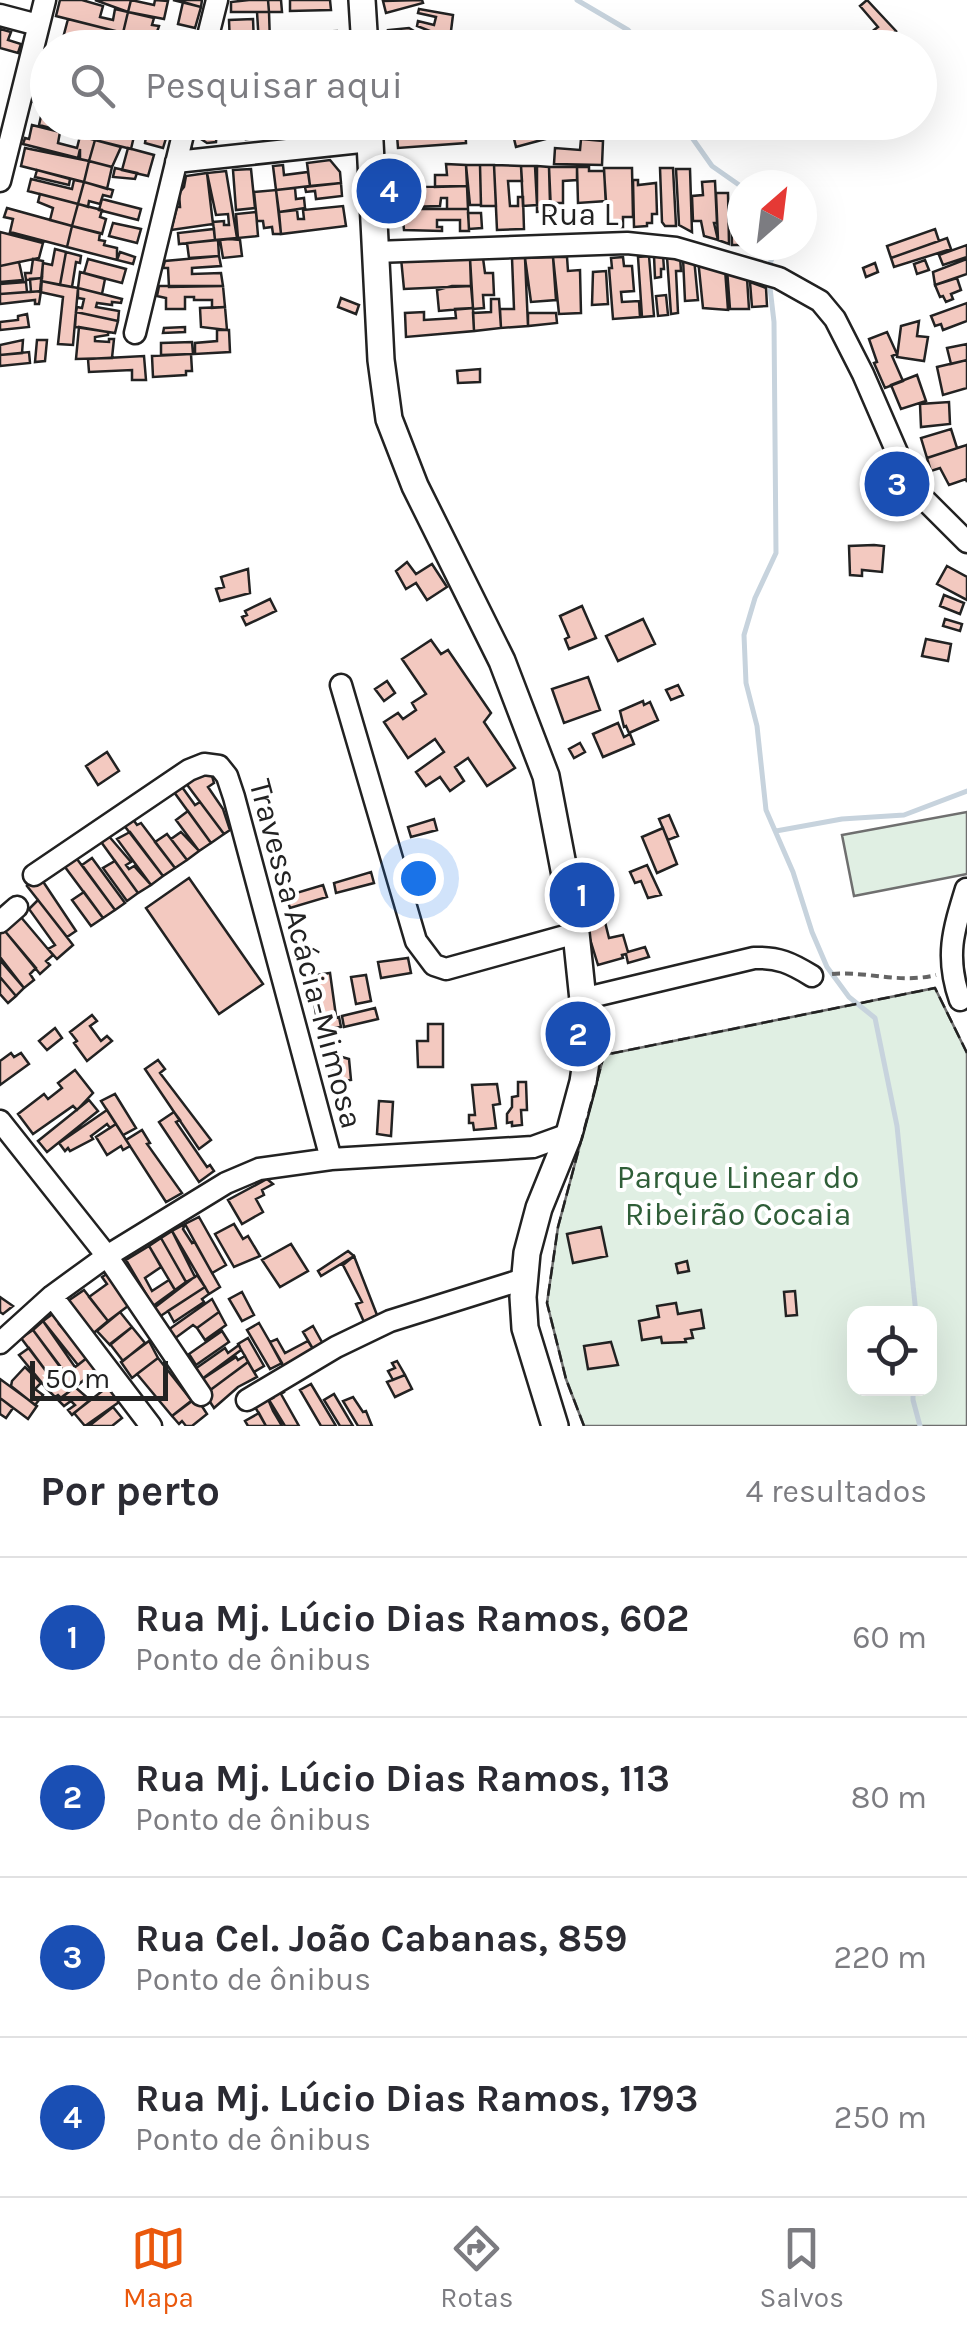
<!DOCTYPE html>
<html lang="pt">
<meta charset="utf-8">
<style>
:root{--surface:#fff;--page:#f7f7f7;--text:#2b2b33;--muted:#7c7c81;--line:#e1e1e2;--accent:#ea580c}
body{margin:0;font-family:Karla,sans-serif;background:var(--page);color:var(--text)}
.controls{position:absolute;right:30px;bottom:30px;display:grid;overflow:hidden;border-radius:20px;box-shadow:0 10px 40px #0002}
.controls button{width:90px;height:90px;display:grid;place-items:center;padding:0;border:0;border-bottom:2px solid var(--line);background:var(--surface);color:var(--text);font:50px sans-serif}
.compass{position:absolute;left:727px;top:170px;width:90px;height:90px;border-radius:50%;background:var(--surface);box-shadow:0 10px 40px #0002;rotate:28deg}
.scale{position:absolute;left:30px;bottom:25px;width:138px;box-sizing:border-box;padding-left:10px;border:5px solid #222;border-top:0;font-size:28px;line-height:35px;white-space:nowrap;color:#222;-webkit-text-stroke:8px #fff;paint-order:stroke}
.you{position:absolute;left:418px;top:878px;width:35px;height:35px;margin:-25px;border:8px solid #fff;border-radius:50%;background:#1a73e8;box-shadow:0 0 0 15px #1a73e833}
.badge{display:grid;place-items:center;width:65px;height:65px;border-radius:50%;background:var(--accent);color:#fff;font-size:32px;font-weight:700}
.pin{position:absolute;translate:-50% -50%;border:5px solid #fff;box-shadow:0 2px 10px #0006}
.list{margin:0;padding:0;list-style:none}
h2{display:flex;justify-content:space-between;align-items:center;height:130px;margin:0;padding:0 40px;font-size:42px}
h2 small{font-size:32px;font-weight:400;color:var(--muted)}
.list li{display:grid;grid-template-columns:65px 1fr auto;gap:30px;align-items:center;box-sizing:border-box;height:160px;padding:0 40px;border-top:2px solid var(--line)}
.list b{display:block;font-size:38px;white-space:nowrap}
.list p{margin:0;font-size:32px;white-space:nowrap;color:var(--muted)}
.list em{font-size:32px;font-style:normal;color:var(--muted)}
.icon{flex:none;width:55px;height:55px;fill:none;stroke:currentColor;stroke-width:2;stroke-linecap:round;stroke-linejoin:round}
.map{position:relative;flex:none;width:967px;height:1426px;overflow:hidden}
.search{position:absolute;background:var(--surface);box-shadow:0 10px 40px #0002;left:30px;right:30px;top:30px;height:110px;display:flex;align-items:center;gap:25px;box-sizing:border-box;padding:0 35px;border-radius:55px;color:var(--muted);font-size:38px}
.sheet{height:770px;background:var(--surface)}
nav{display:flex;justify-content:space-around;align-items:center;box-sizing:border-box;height:140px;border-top:2px solid var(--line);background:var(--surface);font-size:28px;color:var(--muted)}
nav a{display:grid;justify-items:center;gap:5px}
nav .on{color:var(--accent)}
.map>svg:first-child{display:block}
.green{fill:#e0efe3;stroke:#6f6f6f;stroke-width:2.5;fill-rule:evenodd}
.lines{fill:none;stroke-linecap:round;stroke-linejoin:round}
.stream{stroke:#c7d3dd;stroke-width:5}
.building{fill:#f3c9c0;stroke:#222;stroke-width:2.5}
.minor-casing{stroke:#222;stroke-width:25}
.major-casing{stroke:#222;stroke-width:30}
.path{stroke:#646464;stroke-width:4;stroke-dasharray:8 5;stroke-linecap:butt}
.minor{stroke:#fff;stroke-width:20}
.major{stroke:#fff;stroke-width:25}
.fence{stroke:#222;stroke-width:2.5;stroke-dasharray:12 5;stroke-linecap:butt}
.labels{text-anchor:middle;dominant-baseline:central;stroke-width:8;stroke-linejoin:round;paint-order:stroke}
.street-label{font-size:32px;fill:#222;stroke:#fff}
.park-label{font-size:32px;fill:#2f5e38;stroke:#fff}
</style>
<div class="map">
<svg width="967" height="1426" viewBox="0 0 967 1426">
<rect width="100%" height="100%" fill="#fff"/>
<!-- green -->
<path class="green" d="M967,812V874L854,896L842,835Z
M935,988L967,1053V1426H584L566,1379L547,1303L558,1227L604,1055ZM854,1314H930V1388H854Z"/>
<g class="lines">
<!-- stream -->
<path class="stream" d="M577,0L628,30L644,48
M681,122L712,166L742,187
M768,269L777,245
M769,279L774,322L776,553L755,598L744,635L746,683L757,726L766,810L793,872L812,932L827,967L849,997L875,1018L897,1126L916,1314
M776,831L842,819L904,815L967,791
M913,1388V1400L920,1426"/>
</g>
<!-- building -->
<path class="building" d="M60,0H82L103,6L100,17L113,20L115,9L128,12L123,33L56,16Z
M95,0H131L128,12Z
M131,0L154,5L155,0L168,1L164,19L128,12Z
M173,0H202L201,7Z
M249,0H268L269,12H231V2Z
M268,0H281L282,12H269Z
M290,0H330L331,10L290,11Z
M422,0L423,3L386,13L383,1Z
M867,0L896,31L888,37L882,39L874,30L878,27L860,6Z
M183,2L201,7L195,28L178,24Z
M419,9L453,15L450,39L417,26L418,21L434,25L436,17L418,13Z
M128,12L154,18L152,25L159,26L154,41L123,33Z
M257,12H269L270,43L259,44Z
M68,19L123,33L119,48H95L98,34L92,33L89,45L63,38Z
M253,19L254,44L230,45L229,20Z
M409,28L419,34L420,48H390L388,30Z
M0,29L11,32L8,40L21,44L18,53L0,48Z
M337,31L339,46L313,48V43L270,48V34Z
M123,33L141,38L139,48H119Z
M181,33L193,36L191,45L178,42Z
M151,40L154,41L180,48H150Z
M482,40V48H431V43Z
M270,43V48H219V45Z
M37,91L48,94V105L34,102Z
M42,112L48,113V122H100L95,140L39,125Z
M100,122H116L115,127L135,132L131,149L95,140Z
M246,122H274L275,136L246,139Z
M274,122H284L285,135L275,136Z
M296,122H310L311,132L297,134Z
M396,122H465L466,143L398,148Z
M510,122H545L549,138L516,147Z
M32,125L60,132L58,143L77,148L80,136L95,140L89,161L80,159V149L78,158L23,144L25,138L29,139Z
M605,125H620L619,132H604Z
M199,126L217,128L216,142L207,143L201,139Z
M147,130L167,135L163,148L145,143Z
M581,139L603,141L602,165L554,164L555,148L580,150Z
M95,140L121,147L112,167L89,161Z
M25,148L89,161L84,182L21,166Z
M128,148L154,155L148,176L122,170Z
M330,160L340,172L341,183L310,186L307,163Z
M89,161L112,167L107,189L84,182Z
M446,164L466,165L467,186L435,187V175H447Z
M283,165L284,175L308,172L310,186L276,190L273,166Z
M466,165H480L481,205H470Z
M480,165H494L496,206H481Z
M494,165L521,166L522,181H508L510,206H518V197H523L524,229L497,230Z
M521,166H535L537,205L523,206Z
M537,166L549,167L551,211L537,212Z
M549,167H577V180L563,181V203H550Z
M577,167H589V171H604L606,201L578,203Z
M115,168L137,173L135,179L113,177Z
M604,168H632L633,217H623V227H607Z
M660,168H673L676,226H665L662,222Z
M251,169L255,208L236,210L233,170Z
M676,169H690L692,232L679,225Z
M37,170L70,179L69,185L35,177Z
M226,171L237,238L215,240L213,222L224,221V225H229L228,214L216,215L207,173Z
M207,173L213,224L171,230L177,207H180L179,193L184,187L186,176Z
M31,179L72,189L74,180L84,182L78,204L28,191Z
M633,180H638V185L656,183L657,214H652V223H647V226L634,227Z
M715,181L717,223H714L718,240L704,236L701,221H693L692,196L703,195L702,182Z
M84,182L113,190L111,197L103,195L100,204L89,201L88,207L78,204Z
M341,183L342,196L316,199L315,191L306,192L305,187Z
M467,186L468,209H447V198H441L440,206L406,207L404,187Z
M295,188L296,199L304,198L305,208L279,212L276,190Z
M276,190L281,234H273L272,227L264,228L263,221H257L254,192Z
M716,193H728L729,244L718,240Z
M40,194L78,204L72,226L50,220L53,208L38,202Z
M102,199L141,209L138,220L99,210Z
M78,204L102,210L100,217L106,219L102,234L72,226Z
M740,204L741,245H732L731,209H740Z
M343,206L346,226L281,234L279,212L297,210L298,219H304L303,210Z
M7,208L72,226L67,247L10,232L13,219L4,217Z
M402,209H468L469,231H460V220H437V227H442V231L404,230Z
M256,212L258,236L238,238L236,214Z
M468,213H481L482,228L469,229Z
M113,223L141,229L137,243L109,236Z
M72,226L100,233L99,240L105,241L104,245L117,248V260L67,247Z
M214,229L215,240L179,244L178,233Z
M935,229L939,241L891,258L887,246Z
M0,232L43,243L39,258L0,266Z
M947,238L951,249L894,267L891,258Z
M230,239L240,240L242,256L223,258L220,240Z
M218,240L219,256L189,258L187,243Z
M967,245V257L943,265L939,255Z
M55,249L66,252L60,285L41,281L43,263L52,265Z
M66,252L81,256L80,263L76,262L72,287L60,285Z
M120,252L135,257L133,264L117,260Z
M663,255L664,269H661V277L655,278L654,256Z
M219,256L221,266L192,268V274L221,273L223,286L169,287L168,268H163L165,261Z
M649,256L654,316L642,317L638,257Z
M680,256L681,271H676L678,313L671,314L667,257Z
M553,257H567L568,271L580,270L581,313L559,314Z
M553,257L556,300L531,302L525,258Z
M623,257L624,266H632L634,291L621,292L622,302L639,301L640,317L613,319L609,268H612L611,258Z
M401,258H470L471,286L404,289Z
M470,258H483L485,273H493L494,295H483L484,308L473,309Z
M512,258H525L528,326L501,328L500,309H514Z
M683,258H694L698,300L685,301Z
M33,259L43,261L42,278L26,280L25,273H31Z
M88,259L126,269L122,283L84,273Z
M698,259L725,269L728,310L703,308Z
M967,259V274L935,285L933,272Z
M925,260L929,270L917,274L914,264Z
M19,262L23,280L0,282V266Z
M875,263L878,272L866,277L863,268Z
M727,269L747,278L749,309H730Z
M606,271L608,304L592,305L593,272Z
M80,272L105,279L102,294L78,288Z
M42,278L41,291L31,292L30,279Z
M957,278L961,290L951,294L953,299L946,302L943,296L940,297L935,285Z
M41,281L78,288L73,345L58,344L63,297L40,292Z
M26,282L27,292L0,294V284Z
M750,282L766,288L767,306L752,307Z
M159,286H223L225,307L212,308V300H194V297H185V309H166V298L157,296Z
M452,286H471L473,308L439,311L437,290Z
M78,288L122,299L121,303L112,302V305L97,303L96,307L119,311L118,321L76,312L77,307L82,308L84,299L78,298Z
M41,291L39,304H35V300L0,304V294Z
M666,295L668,315L658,316L656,296Z
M341,298L359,305L356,314L338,307Z
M491,299H499L501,328L474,331L473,313L491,312Z
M967,303V321L943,330L941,324L935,326L931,316Z
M225,307L227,330L201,327L200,308Z
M473,308L474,331L406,337L405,313L424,312V320L456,318L455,309Z
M76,312L118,321L115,333L75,327Z
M528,313H556L557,323L528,326Z
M27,314L29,327L0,330V322L18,320V316Z
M919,321L917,336L928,337L924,361L897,357L901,326Z
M79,327L108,332V335L95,337V341L109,342V339H114L112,358L76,359Z
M185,327V332L163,333L164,328Z
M217,330H229L230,352L195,354V343L217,341Z
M887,332L897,354L892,356L903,381L885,388L874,363L877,362L869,339Z
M23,340L22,353L0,355V345Z
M37,340H47L45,361L35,362Z
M192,342L193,354L161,355V343Z
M967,344V360L951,364L947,348Z
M29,352L30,363L0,366V355Z
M191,354L192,371H186V375L153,377L152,356Z
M144,356L146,380H132V370L89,372L88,359Z
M967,360V388L943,395L937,367Z
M480,369V382L458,383L457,371Z
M917,375L926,401L901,409L891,385Z
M949,402L950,424L921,427L920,404Z
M951,429L957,448L967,445L927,458L921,438Z
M967,445V482L966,479L949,485L940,468L931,471L927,458Z
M874,545L884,546L882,572L862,570V576L850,575L849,546Z
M407,562L416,574L432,564L447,587L427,600L416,583L406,589L396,571Z
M947,566L967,577V600L937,584Z
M248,569L250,593L220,601L216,589L224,587L221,577Z
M944,595L964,603L960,614L940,606Z
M270,599L276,611L246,625L242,617L247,615L245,611Z
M582,606L596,638L569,649L565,639L569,637L560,616Z
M643,619L655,644L618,661L606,636Z
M945,619L962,624L960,631L943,626Z
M926,639L951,644L948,661L922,656Z
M431,640L441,654L448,650L491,713L484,722L515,768L487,786L468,758L455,767L464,781L450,791L440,777L426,786L416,772L444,752L435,739L408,758L384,722L398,713L403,719L416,710L412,703L426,694L402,659Z
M588,677L600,710L564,723L552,689Z
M387,681L395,693L384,701L375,689Z
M678,685L683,695L671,700L666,690Z
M643,701L644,705L650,702L658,720L629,733L626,726L624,727L620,711Z
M618,723L624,737L630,734L634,744L603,757L593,734Z
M580,743L585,752L574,758L569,749Z
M107,752L119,771L98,785L86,766Z
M210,769L214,783L208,787L223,809L230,830L224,834L185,782Z
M182,787L195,805L200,802L224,834L211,843L174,792Z
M188,811L211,843L199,851L176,820Z
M669,815L678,836L668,840L659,819Z
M132,818L137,825L141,823L175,868L163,876L123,824Z
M434,819L437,830L411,837L408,827Z
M663,828L677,864L657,873L642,837Z
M130,832L163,876L151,885L117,839Z
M181,832L199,851L187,860L171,839Z
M107,834L131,862L126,865L129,869L134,866L151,885L138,893L99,839Z
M167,834L187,860L175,868L155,842Z
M74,855L115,910L103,918L62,863Z
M92,858L125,903L115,910L82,865Z
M115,861L138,893L127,901L103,868Z
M647,865L661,895L648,898L641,881L635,883L630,872Z
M371,872L374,883L336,893L334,883Z
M40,877L76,931L67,937L27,886Z
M189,878L263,984L219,1014L146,908Z
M323,885L327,897L290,908L286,896Z
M84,892L103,918L91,926L72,900Z
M38,900L73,945L57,959L48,949L55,945L29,909Z
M20,916L53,955L46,961L50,965L40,974L4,930Z
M605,922L609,938L623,935L628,952L645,947L649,957L628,963L626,954L622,955L623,958L598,965L586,926Z
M4,930L36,968L30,974L34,980L24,988L0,957V934Z
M408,958L411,973L381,978L378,962Z
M0,960L24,988L16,996L0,977Z
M330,973L336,1016L332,1019L339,1017L341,1027L333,1028L338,1051L322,1053L310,976Z
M366,975L371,1001L356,1004L351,977Z
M0,977L16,996L8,1003L0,994Z
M375,1008L378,1019L344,1027L342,1016Z
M92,1015L97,1021L90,1026L101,1041L107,1036L112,1041L87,1061L74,1043L77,1041L70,1032Z
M428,1024H443V1067H418L417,1041H428Z
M55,1028L62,1038L47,1050L39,1041Z
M11,1053L14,1057L21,1053L29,1064L0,1085V1061Z
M342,1057L349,1059L351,1080L334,1082L332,1061Z
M158,1060L165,1069L160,1073L211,1140L199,1149L145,1069Z
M75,1070L93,1093L77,1110L73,1106L33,1134L18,1114L44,1094L48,1099L62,1088L58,1083Z
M518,1082H526L527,1110H521L522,1125L512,1126V1122L507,1123V1114L512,1107V1097L518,1096Z
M497,1084L500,1104L493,1105L496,1128L474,1130L473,1123H469V1115H475L472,1085Z
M115,1094L136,1128L123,1135L101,1101Z
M89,1100L98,1111L47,1152L38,1141Z
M379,1101L393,1102L391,1136L377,1134Z
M107,1110L116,1124L110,1128L107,1124L91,1136L93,1139L70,1151L68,1148L65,1151L59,1143Z
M174,1112L180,1120L176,1122L207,1167L210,1165L214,1171L199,1182L159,1122Z
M116,1124L130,1146L123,1150L121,1146L107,1155L96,1137Z
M142,1130L150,1143L147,1144L182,1193L166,1202L126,1140Z
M267,1179L273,1184L262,1190L264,1195L256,1199L263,1212L242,1224L228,1200Z
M199,1217L226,1265L212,1273L185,1224Z
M185,1224L183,1229L192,1243L194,1241L220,1287L209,1294L172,1231Z
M234,1224L243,1239L248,1236L260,1256L234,1267L215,1234Z
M601,1227L607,1256L573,1263L567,1234Z
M172,1231L195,1277L186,1282L161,1238Z
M161,1238L186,1282L175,1290L149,1246Z
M291,1244L308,1271L280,1287L262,1260Z
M149,1246L161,1267L145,1278L152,1291L169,1280L175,1290L153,1306L126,1260Z
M348,1251L354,1256L321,1276L318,1271Z
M354,1256L377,1315L364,1322L356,1304L362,1302L343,1265Z
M687,1261L689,1271L678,1273L676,1264Z
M110,1272L132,1303L108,1321L89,1297L107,1284L102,1277Z
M197,1275L205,1287L159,1317L154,1308Z
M205,1287L209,1294L202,1299L204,1302L174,1322L168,1311Z
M84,1290L108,1321L90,1336L65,1303Z
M795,1291L797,1315L786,1316L784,1292Z
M242,1292L254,1315L242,1321L229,1299Z
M0,1297L13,1306L3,1314L0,1312Z
M212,1299L219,1312L197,1328L193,1325L174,1339L168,1330Z
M676,1303L678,1314L701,1310L704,1328L691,1330L693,1338L685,1339L686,1342L662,1343L661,1337L642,1340L639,1321L659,1317L657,1306Z
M120,1312L132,1327L110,1345L97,1331Z
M219,1312L226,1325L205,1340L197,1328Z
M54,1313L61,1322L59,1324L88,1357L78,1365L43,1321Z
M43,1321L75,1367L66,1374L33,1330Z
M259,1323L282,1363L270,1369L247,1330Z
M313,1326L323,1344L313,1349L303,1332Z
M132,1327L145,1343L123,1361L110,1344Z
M33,1330L66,1375L55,1383L21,1338Z
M222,1331L229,1342L196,1365L189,1354Z
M248,1338L264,1366L254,1372L238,1344Z
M277,1339L285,1353L308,1341L313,1349L283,1366L270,1342Z
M149,1341L158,1358L132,1378L121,1362Z
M611,1342L618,1365L588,1369L584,1346Z
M239,1345L241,1350L202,1379L195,1369L225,1348L228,1353Z
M29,1348L55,1383L47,1389L19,1355Z
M245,1356L248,1362L205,1394L198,1382L236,1357L238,1360Z
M88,1357L98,1369L61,1398L58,1395L55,1397L47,1389Z
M158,1358L192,1401L172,1416L137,1374Z
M397,1361L405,1375L393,1380L388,1371L395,1368L392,1363Z
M248,1362L257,1377L238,1387L214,1408L205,1394Z
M25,1367L41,1383L35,1389L43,1395L35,1405L11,1386L12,1381Z
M405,1375L412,1389L395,1397L387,1382Z
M0,1379L37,1406L28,1419L0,1398Z
M311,1384L336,1426H321L300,1390Z
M110,1385L122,1400L85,1426L74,1413Z
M75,1387L90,1400L72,1415L68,1410L75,1405L71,1401L64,1406L58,1400Z
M281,1387L284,1392L281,1394L299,1426H285L269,1400L273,1398L270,1393Z
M334,1394L353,1426H340L324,1400Z
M196,1397L207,1414L192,1426H186L182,1421L179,1424L172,1416Z
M353,1397L363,1412L366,1411L372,1426H358L343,1401Z
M0,1398L13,1408L6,1418L0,1414Z
M268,1399L273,1411L282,1426H266L255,1407Z
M113,1407L122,1418L112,1426H89Z
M259,1413L266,1426H248L245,1421Z"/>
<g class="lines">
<!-- minor casing -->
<g class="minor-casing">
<path id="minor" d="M0,15L38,25
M205,48L217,0
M176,162L370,141
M0,181L45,0
M375,252L627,243L676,248L779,278L820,301L835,319L863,374L912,487L967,542
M135,333L186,122
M341,685L416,941L434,965L446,969L576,933
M34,875L189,770L204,764L219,766L227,776L234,797L331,1159
M0,922L17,907
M582,999L754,958C778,957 791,963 812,976
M960,1000C945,957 953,931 966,889
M0,1121L107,1256L201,1395
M52,1296L151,1426
M0,1343L52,1296L107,1256L226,1183L259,1169L331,1159L533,1147L569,1134
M247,1400L336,1347L390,1321L524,1279"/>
</g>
<!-- major casing -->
<g class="major-casing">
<path id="major" d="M362,0L365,48
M369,122L381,360L389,419L415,486L502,661L546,776L576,933L588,1048L583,1082L569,1134L539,1208L527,1253L523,1297L525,1328L555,1426"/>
</g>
<!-- path -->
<path class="path" d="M832,974C868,971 899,984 936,975"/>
<!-- minor -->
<use href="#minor" class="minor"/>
<!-- major -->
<use href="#major" class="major"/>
<!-- fence -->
<path class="fence" d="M584,1426L566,1379L547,1303L558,1227L604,1055L935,988L967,1053"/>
</g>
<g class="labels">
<!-- street labels -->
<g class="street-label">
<text x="579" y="214">Rua L</text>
<text transform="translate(306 954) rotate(75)">Travessa Acácia-Mimosa</text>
</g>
<!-- park labels -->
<g class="park-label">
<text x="738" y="1177">Parque Linear do<tspan x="738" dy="37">Ribeirão Cocaia</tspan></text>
</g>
</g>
</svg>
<div class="controls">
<button><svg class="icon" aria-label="locate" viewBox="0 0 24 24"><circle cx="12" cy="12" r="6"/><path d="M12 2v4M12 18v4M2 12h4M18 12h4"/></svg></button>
</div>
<svg class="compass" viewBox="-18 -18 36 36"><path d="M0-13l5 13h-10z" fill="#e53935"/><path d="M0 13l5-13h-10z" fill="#7c7c81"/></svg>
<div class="scale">50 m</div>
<div class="you"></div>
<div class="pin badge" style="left:582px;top:895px;background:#1a4fb4">1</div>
<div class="pin badge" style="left:578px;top:1034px;background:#1a4fb4">2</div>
<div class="pin badge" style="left:897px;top:484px;background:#1a4fb4">3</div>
<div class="pin badge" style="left:389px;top:191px;background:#1a4fb4">4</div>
<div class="search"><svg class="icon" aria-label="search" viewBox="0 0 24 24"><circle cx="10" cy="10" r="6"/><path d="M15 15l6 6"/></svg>Pesquisar aqui</div>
</div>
<section class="sheet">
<h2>Por perto<small>4 resultados</small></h2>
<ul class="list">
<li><span class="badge" style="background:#1a4fb4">1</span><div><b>Rua Mj. Lúcio Dias Ramos, 602</b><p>Ponto de ônibus</p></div><em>60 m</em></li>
<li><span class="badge" style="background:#1a4fb4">2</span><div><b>Rua Mj. Lúcio Dias Ramos, 113</b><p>Ponto de ônibus</p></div><em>80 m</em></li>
<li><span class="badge" style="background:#1a4fb4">3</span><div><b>Rua Cel. João Cabanas, 859</b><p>Ponto de ônibus</p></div><em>220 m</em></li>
<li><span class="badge" style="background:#1a4fb4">4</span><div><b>Rua Mj. Lúcio Dias Ramos, 1793</b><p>Ponto de ônibus</p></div><em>250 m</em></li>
</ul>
</section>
<nav>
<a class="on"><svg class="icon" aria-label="map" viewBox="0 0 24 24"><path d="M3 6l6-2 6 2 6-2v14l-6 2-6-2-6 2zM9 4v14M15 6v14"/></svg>Mapa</a>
<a><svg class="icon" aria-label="directions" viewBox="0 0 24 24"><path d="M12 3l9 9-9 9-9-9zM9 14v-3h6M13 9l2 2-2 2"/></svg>Rotas</a>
<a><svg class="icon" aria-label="saved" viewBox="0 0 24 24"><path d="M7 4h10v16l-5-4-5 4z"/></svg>Salvos</a>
</nav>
